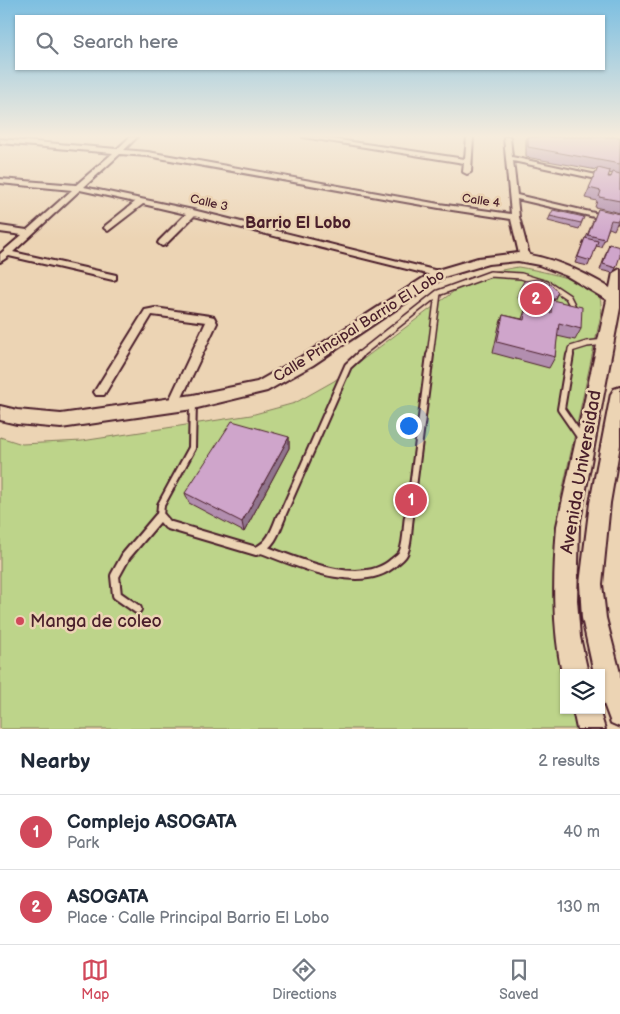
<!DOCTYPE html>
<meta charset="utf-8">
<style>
:root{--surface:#fff;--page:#f2f2f3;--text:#1f2937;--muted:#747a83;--line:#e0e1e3;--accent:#d1495b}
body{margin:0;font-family:"Balsamiq Sans",sans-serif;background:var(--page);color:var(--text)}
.controls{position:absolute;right:15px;bottom:15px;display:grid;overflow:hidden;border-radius:0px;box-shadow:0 1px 4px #0004}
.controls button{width:45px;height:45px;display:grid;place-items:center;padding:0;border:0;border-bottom:1px solid var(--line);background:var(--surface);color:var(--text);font:25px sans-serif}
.you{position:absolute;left:408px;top:425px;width:18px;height:18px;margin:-12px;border:4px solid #fff;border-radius:50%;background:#1a73e8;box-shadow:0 0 0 8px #1a73e833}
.badge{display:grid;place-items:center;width:32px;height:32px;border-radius:50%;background:var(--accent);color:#fff;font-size:16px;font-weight:700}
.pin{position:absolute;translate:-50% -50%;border:2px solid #fff;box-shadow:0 1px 5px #0006}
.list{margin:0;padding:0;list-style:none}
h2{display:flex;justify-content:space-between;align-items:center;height:65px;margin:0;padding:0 20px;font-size:21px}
h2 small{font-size:16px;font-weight:400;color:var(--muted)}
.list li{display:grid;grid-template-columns:32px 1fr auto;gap:15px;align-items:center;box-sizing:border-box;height:75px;padding:0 20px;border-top:1px solid var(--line)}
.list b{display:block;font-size:19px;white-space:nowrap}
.list p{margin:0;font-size:16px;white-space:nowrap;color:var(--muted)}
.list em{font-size:16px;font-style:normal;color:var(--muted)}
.icon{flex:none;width:28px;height:28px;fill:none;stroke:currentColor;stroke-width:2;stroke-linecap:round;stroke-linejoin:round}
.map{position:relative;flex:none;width:620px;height:729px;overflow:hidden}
.search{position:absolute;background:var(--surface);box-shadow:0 1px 4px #0004;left:15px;right:15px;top:15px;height:55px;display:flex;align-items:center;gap:12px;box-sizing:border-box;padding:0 18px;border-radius:0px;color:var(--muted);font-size:19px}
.sheet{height:215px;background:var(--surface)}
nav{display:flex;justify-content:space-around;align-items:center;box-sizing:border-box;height:70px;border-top:1px solid var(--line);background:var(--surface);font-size:14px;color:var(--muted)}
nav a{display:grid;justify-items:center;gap:2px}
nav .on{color:var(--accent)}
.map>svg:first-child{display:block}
.green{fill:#bdd48a;stroke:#847a5a}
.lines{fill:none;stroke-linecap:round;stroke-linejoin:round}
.lane-far2-casing{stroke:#4a1f2b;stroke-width:8}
.lane-far1-casing{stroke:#4a1f2b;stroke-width:10}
.lane-casing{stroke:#4a1f2b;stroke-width:12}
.street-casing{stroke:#4a1f2b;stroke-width:4}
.secondary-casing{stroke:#4a1f2b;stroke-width:4}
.lane-far2{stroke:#ecd4b4;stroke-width:5}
.lane-far1{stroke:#ecd4b4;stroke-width:6}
.lane{stroke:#ecd4b4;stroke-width:8}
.street{fill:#ecd4b4;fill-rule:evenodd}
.secondary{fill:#ecd4b4;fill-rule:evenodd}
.wall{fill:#b28eaf;stroke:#4a1f2b;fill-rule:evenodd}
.shaded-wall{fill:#91748e;stroke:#4a1f2b}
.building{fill:#cfa5cb;stroke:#4a1f2b}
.poi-dot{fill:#d1495b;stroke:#ecd4b4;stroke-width:2}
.labels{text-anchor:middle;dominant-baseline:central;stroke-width:5;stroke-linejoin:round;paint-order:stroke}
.far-street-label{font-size:12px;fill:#4a1f2b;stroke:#ecd4b4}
.street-label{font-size:15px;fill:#4a1f2b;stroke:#ecd4b4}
.far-district-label{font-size:16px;font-weight:bold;fill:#4a1f2b;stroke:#ecd4b4}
.near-street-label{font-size:18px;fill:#4a1f2b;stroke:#ecd4b4}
.near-poi-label{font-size:18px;fill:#4a1f2b;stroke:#ecd4b4;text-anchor:start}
</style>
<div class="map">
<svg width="620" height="729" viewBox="0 0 620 729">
<rect width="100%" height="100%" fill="#ecd4b4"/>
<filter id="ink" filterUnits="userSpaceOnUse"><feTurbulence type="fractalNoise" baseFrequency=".02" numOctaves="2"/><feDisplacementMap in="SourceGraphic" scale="10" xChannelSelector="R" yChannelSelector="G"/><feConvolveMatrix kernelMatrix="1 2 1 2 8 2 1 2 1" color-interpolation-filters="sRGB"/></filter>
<g filter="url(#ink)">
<!-- green -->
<path class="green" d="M518,267C537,270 590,280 600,298C601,301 601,307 602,310L561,497L554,565L564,674V710H572L577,729H0V437L22,444L82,441L251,415L295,403L334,381L461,286L491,272Z"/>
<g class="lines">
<!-- lane-far2 casing -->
<g class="lane-far2-casing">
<path id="lane-far2" d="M358,356L438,293L490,274L521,276L550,285L568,297L574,309
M430,356L438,293
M570,356L571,349L587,344L605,342"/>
</g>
<!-- lane-far1 casing -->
<g class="lane-far1-casing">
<path id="lane-far1" d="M570,355L561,409L581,438
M158,518L160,516
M162,518L160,516L161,505L192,448L193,402
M281,518L348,366L360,355
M409,518L430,355"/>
</g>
<!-- lane casing -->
<g class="lane-casing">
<path id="lane" d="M161,517L168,525L256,551C271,546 276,530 281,517
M262,549C296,562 362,592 394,562C397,559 403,556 404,551C408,541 407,528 409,517
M137,609L117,595L115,576L126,556L159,517"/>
</g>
<!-- street casing -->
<g class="street-casing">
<path id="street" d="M130,137H137L124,150L148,152L439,204L511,214L504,137H510L512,157L620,180V184L513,161L517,195L620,219V223L517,199L519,217L530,258L525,261L520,258L511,219L439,208L148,156L120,154L84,187L193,210L442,272L444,274L439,277L194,216L165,245L162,246L158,243L159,241L186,214L143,204L108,231L104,228L105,226L135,202L80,190L13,252L116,275V279L113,280L9,256L0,262V254L22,235L0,232V226L27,230L72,190L0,183V179L76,185L113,153L0,143V139L117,149Z
M303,137H319L465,159L467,137H473L471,172L467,174L463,172L464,163Z
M155,308L210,316L214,317L217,323L177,408H169L167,405L206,322L152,315L104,395H96L94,392L96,389L145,310Z"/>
</g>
<!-- secondary casing -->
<g class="secondary-casing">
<path id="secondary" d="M518,253C551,257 582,271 610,288L613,273L620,269V308L579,526L577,600L580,637L588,673H564V677L562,673C552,624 553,576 557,526L607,300L567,276L539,265L518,261L488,264L444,277L313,365L267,391L193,409L61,428L17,424L0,420V406L17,410L61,414L193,395L257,382L301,357L434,271L478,258Z
M620,387V445L610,503L602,584L606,618L620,673V727L611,723L601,696V673H594L582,618L580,584L590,503L611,394L614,389Z
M573,710H599L605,729H577Z"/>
</g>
<!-- lane-far2 -->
<use href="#lane-far2" class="lane-far2"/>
<!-- lane-far1 -->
<use href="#lane-far1" class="lane-far1"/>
<!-- lane -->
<use href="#lane" class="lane"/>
<!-- street -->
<use href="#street" class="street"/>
<!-- secondary -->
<use href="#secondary" class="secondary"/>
</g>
<!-- wall -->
<path class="wall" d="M526,137H620V213L595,207L597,201L585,198L597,170L526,157ZM609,173L613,174L611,177H608Z
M598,209L618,221L614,230L609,228L601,247L596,246L588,266L575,263L585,238H586Z
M550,216L584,217L579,229L548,221Z
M609,244L616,268L613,273L600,270L607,250Z
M520,288L554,301L581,329L575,340L557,336L555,357L549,368L493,353L499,326L503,315L522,319L526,307L547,312L549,308L538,310L524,305L517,297Z
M289,437V448L244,532L189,503L185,493Z"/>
<!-- shaded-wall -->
<path class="shaded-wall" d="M558,292L551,308L552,300L549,308L538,310L541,301Z
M289,437V448L244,532L242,522Z"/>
<!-- building -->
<path class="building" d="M528,137H620V164L528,147Z
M598,168L610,171L608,177H611L613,172L620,174V201L599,197L601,191L589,188Z
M598,209L620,214L618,221L611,220L605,239L588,235Z
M553,210L584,217L581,223L550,216Z
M585,238L598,241L591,261L578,257Z
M609,244L620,247V256L616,268L603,264Z
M537,279L551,284L558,292L554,299L541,301L527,296L520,288L524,281Z
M552,300L582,307L581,329L559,323L555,357L497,342L503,315L524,320L526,307L551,313Z
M232,421L289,437L242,522L185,493Z"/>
</g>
<!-- sky -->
<linearGradient id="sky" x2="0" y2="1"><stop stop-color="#7dbfe1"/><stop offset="0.57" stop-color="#f6ecdd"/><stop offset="1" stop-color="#f6ecdd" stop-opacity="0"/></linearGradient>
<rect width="620" height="239" fill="url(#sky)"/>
<!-- markers -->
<circle class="poi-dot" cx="20" cy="621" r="5"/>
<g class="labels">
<!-- far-street labels -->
<g class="far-street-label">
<text transform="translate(481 201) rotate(8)">Calle 4</text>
<text transform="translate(209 203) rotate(13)">Calle 3</text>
</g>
<!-- street labels -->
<g class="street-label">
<text transform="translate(359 326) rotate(-32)">Calle Principal Barrio El Lobo</text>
</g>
<!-- far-district labels -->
<g class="far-district-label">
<text x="298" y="223">Barrio El Lobo</text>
</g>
<!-- near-street labels -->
<g class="near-street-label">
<text transform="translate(581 472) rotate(-80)">Avenida Universidad</text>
</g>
<!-- near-poi labels -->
<g class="near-poi-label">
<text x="30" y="621">Manga de coleo</text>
</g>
</g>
</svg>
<div class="controls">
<button><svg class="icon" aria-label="layers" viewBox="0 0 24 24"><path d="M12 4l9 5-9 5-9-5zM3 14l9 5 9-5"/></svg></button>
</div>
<div class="you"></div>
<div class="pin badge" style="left:411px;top:500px">1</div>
<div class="pin badge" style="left:536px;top:299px">2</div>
<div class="search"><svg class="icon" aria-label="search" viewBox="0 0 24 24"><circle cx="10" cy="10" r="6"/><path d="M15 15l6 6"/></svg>Search here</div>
</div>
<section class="sheet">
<h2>Nearby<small>2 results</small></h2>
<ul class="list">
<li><span class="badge">1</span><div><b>Complejo ASOGATA</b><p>Park</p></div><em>40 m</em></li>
<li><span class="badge">2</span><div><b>ASOGATA</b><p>Place · Calle Principal Barrio El Lobo</p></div><em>130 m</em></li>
</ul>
</section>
<nav>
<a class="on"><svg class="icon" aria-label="map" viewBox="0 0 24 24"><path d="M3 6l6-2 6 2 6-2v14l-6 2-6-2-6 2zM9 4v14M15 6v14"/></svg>Map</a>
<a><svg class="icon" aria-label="directions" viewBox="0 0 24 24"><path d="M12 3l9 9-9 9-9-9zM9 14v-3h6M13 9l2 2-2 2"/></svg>Directions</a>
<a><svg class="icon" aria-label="saved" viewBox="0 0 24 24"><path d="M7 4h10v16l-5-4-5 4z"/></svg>Saved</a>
</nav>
